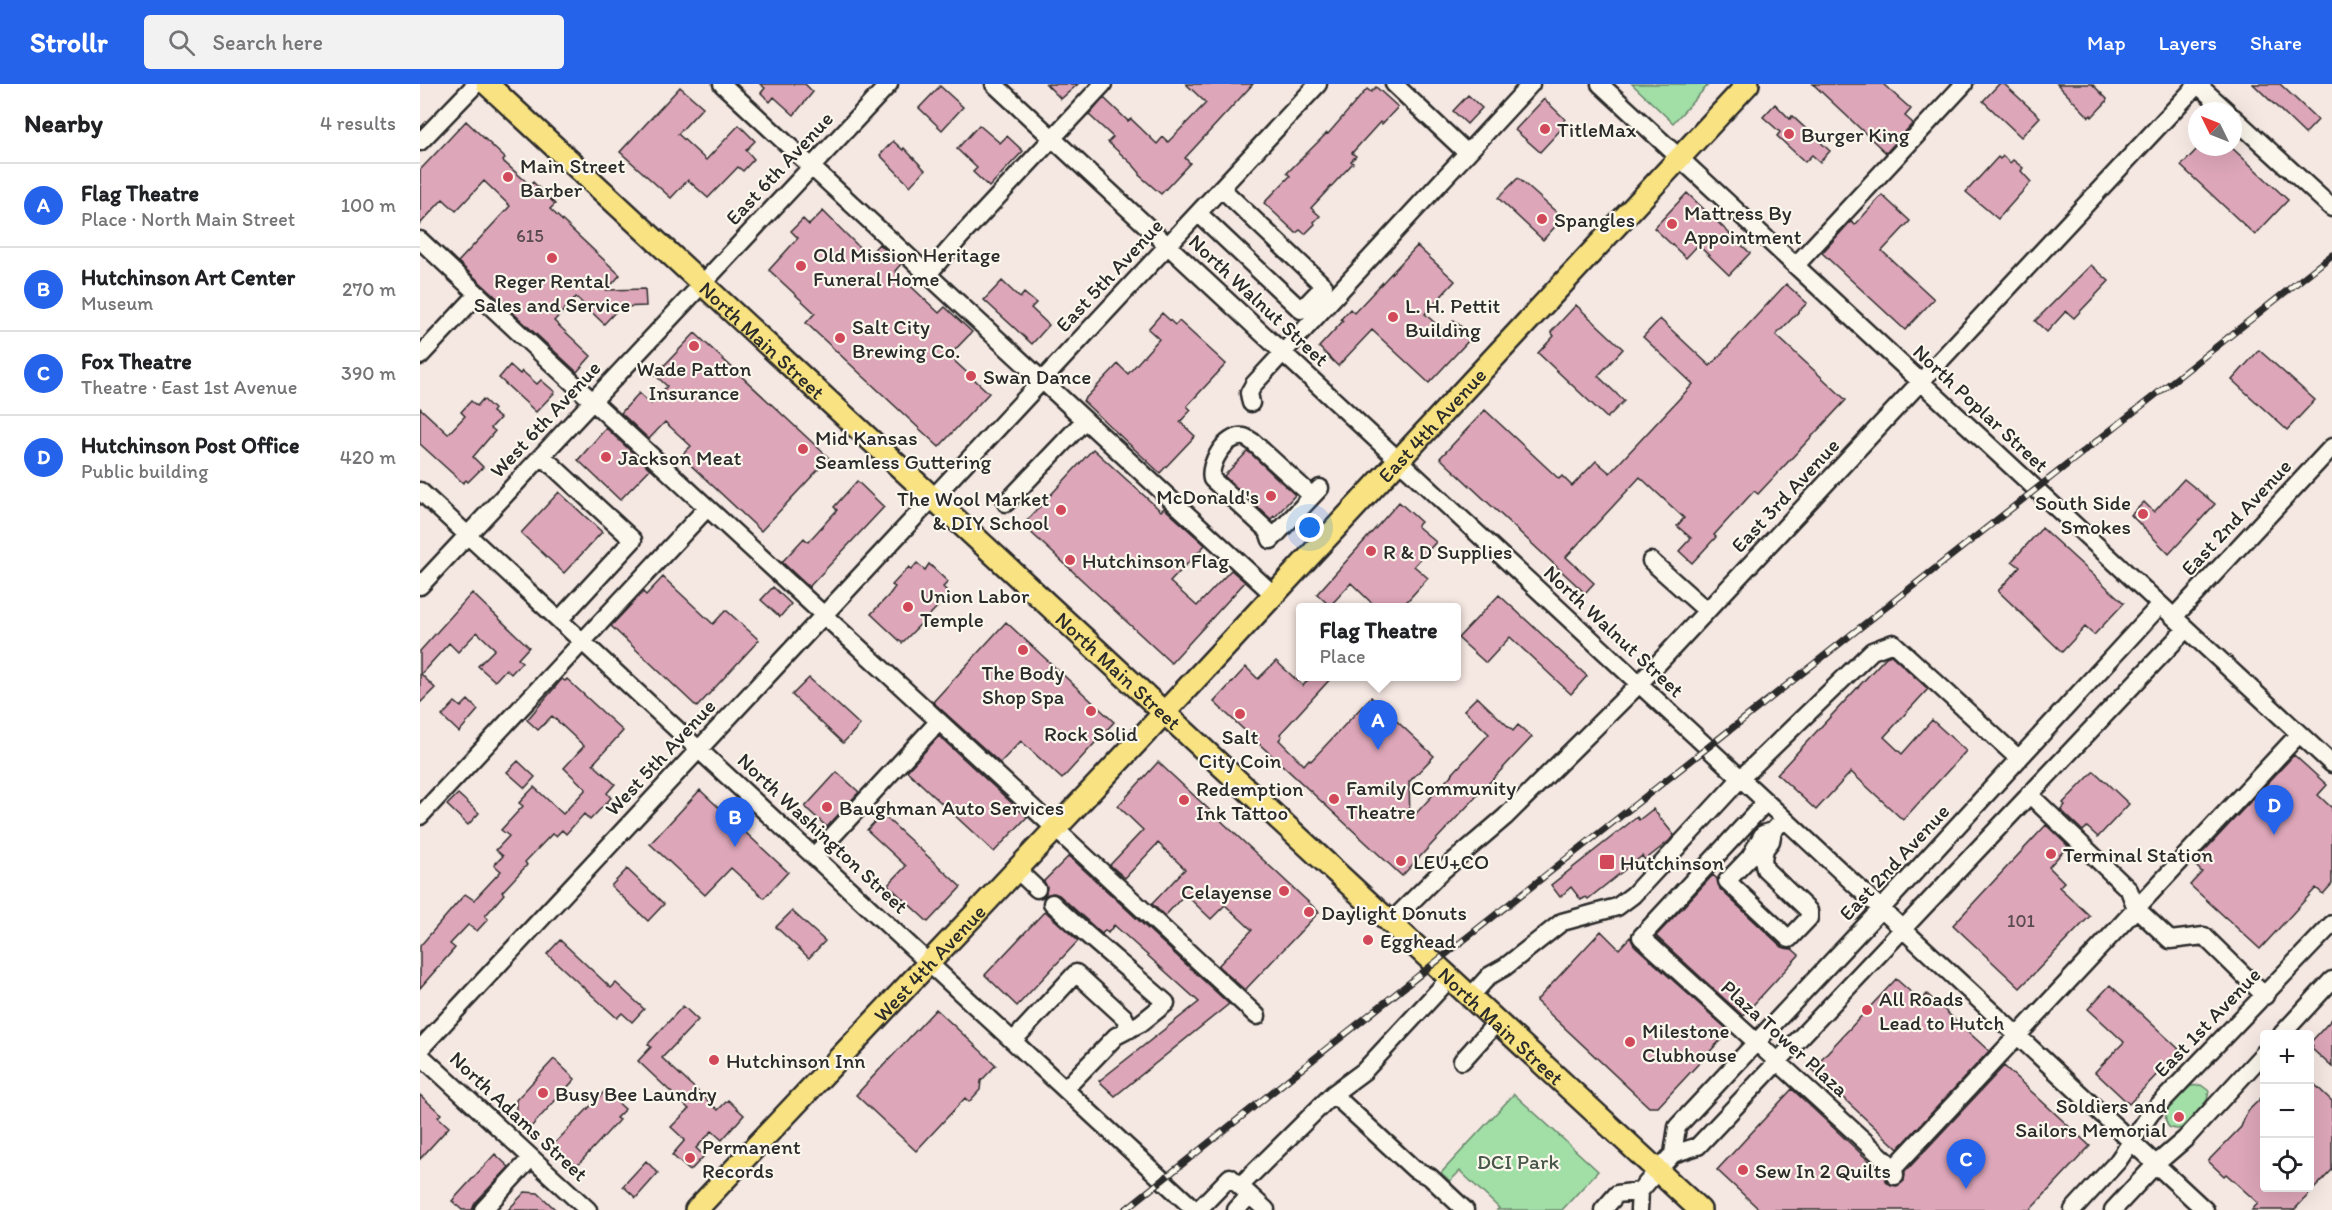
<!DOCTYPE html>
<meta charset="utf-8">
<style>
:root{--surface:#fff;--page:#f2f2f2;--text:#202124;--muted:#757577;--line:#e0e0e0;--accent:#2563eb}
body{margin:0;font-family:Itim,sans-serif;background:var(--page);color:var(--text)}
.controls{position:absolute;right:18px;bottom:18px;display:grid;overflow:hidden;border-radius:6px;box-shadow:0 6px 24px #0002}
.controls button{width:54px;height:54px;display:grid;place-items:center;padding:0;border:0;border-bottom:2px solid var(--line);background:var(--surface);color:var(--text);font:30px sans-serif}
.compass{position:absolute;left:1768px;top:18px;width:54px;height:54px;border-radius:50%;background:var(--surface);box-shadow:0 6px 24px #0002;rotate:313deg}
.you{position:absolute;left:890px;top:444px;width:21px;height:21px;margin:-15px;border:4px solid #fff;border-radius:50%;background:#1a73e8;box-shadow:0 0 0 9px #1a73e833}
.badge{display:grid;place-items:center;width:39px;height:39px;border-radius:50%;background:var(--accent);color:#fff;font-size:20px;font-weight:700}
.pin{position:absolute;translate:-50% -50px;filter:drop-shadow(0 2px 3px #0008)}
.pin::after{content:'';position:absolute;top:32px;width:21px;height:18px;background:inherit;clip-path:polygon(0 0,100% 0,50% 100%)}
.popup{position:absolute;left:876px;top:519px;width:165px;height:78px;box-sizing:border-box;display:grid;place-content:center;border-radius:6px;background:var(--surface);filter:drop-shadow(0 2px 4px #0005);font-size:20px;white-space:nowrap;color:var(--muted)}
.popup b{font-size:22px;color:var(--text)}
.popup::after{content:'';position:absolute;left:50%;top:100%;margin-left:-12px;border:12px solid transparent;border-top-color:var(--surface)}
.list{margin:0;padding:0;list-style:none}
h2{display:flex;justify-content:space-between;align-items:center;height:78px;margin:0;padding:0 24px;font-size:26px}
h2 small{font-size:20px;font-weight:400;color:var(--muted)}
.list li{display:grid;grid-template-columns:39px 1fr auto;gap:18px;align-items:center;box-sizing:border-box;height:84px;padding:0 24px;border-top:2px solid var(--line)}
.list b{display:block;font-size:22px;white-space:nowrap}
.list p{margin:0;font-size:20px;white-space:nowrap;color:var(--muted)}
.list em{font-size:20px;font-style:normal;color:var(--muted)}
.icon{flex:none;width:33px;height:33px;fill:none;stroke:currentColor;stroke-width:2;stroke-linecap:round;stroke-linejoin:round}
.map{position:relative;flex:none;width:1912px;height:1126px;overflow:hidden}
header{display:flex;align-items:center;gap:36px;box-sizing:border-box;height:84px;padding:0 30px;background:var(--accent);color:#fff}
header strong{font-size:28px}
nav{display:flex;gap:33px;margin-inline-start:auto;font-size:21px}
.search{width:420px;height:54px;background:var(--page);display:flex;align-items:center;gap:15px;box-sizing:border-box;padding:0 21px;border-radius:6px;color:var(--muted);font-size:22px}
main{display:flex}
aside{flex:1;background:var(--surface)}
.map>svg:first-child{display:block}
.green{fill:#a1dfa7;stroke:#668569;stroke-width:1.5}
.building{fill:#dda6b9;stroke:#2b2b2b;stroke-width:1.5}
.lines{fill:none;stroke-linecap:round;stroke-linejoin:round}
.minor-casing{stroke:#2b2b2b;stroke-width:21}
.major-casing{stroke:#2b2b2b;stroke-width:26}
.minor{stroke:#fbf7ec;stroke-width:16}
.major{stroke:#f8e281;stroke-width:21}
.rail-casing{stroke:#2b2b2b;stroke-width:7}
.rail{stroke:#fbf7ec;stroke-width:4.5;stroke-dasharray:14;stroke-linecap:butt}
.poi-dot{fill:#d1495b;stroke:#fbf7ec;stroke-width:2}
.labels{text-anchor:middle;dominant-baseline:central;stroke-width:4.5;stroke-linejoin:round;paint-order:stroke}
.number-label{font-size:18px;fill:#584a4e}
.poi-label{font-size:21px;fill:#2b2b2b;stroke:#fbf7ec;text-anchor:start}
.street-label{font-size:21px;fill:#2b2b2b;stroke:#fbf7ec}
.park-label{font-size:21px;fill:#48584a;stroke:#fbf7ec}
</style>
<header>
<strong>Strollr</strong>
<div class="search"><svg class="icon" aria-label="search" viewBox="0 0 24 24"><circle cx="10" cy="10" r="6"/><path d="M15 15l6 6"/></svg>Search here</div>
<nav><a>Map</a><a>Layers</a><a>Share</a></nav>
</header>
<main>
<aside>
<h2>Nearby<small>4 results</small></h2>
<ul class="list">
<li><span class="badge">A</span><div><b>Flag Theatre</b><p>Place · North Main Street</p></div><em>100 m</em></li>
<li><span class="badge">B</span><div><b>Hutchinson Art Center</b><p>Museum</p></div><em>270 m</em></li>
<li><span class="badge">C</span><div><b>Fox Theatre</b><p>Theatre · East 1st Avenue</p></div><em>390 m</em></li>
<li><span class="badge">D</span><div><b>Hutchinson Post Office</b><p>Public building</p></div><em>420 m</em></li>
</ul>
</aside>
<div class="map">
<svg width="1912" height="1126" viewBox="0 0 1912 1126">
<rect width="100%" height="100%" fill="#f5e7e2"/>
<filter id="ink" filterUnits="userSpaceOnUse"><feTurbulence type="fractalNoise" baseFrequency=".0167" numOctaves="2"/><feDisplacementMap in="SourceGraphic" scale="12" xChannelSelector="R" yChannelSelector="G"/><feConvolveMatrix kernelMatrix="1 2 1 2 8 2 1 2 1" color-interpolation-filters="sRGB"/></filter>
<g filter="url(#ink)">
<!-- green -->
<path class="green" d="M1212,0H1289L1253,39Z
M1781,1001L1789,1007C1787,1025 1768,1052 1749,1043C1737,1028 1759,1011 1771,1002Z
M1094,1010L1178,1087L1142,1126H1077L1079,1124L1040,1087L1030,1097L1021,1089Z"/>
<!-- building -->
<path class="building" d="M340,0H385L393,8L374,31L354,13L350,18L341,9L345,4Z
M626,0H658L641,15Z
M766,0H833L765,74L770,79L741,110L719,91L720,89L714,82L688,58L693,53L669,31L684,14L708,37L711,35L737,60L743,53L748,58L786,19Z
M1393,0H1463L1491,25L1485,32L1493,39L1466,69Z
M1579,0H1584L1620,33L1601,53L1563,17Z
M1637,0H1672L1687,15L1686,18L1672,33L1671,31L1669,33Z
M1833,0H1860L1898,36L1885,50Z
M520,2L543,23L522,46L499,24Z
M260,3L283,23L258,50L286,76L319,41L335,57L326,66L334,75L323,87L318,83L288,114L268,96L251,114L200,68Z
M956,3L978,23L962,40L960,38L932,69L936,72L931,77L933,79L891,124L900,132L894,138L895,140L885,150L880,146L876,149L844,119L870,92L867,89L907,49L908,50L947,5L951,8Z
M1048,11L1062,24L1047,40L1033,27Z
M1124,15L1145,35L1143,38L1146,40L1120,68L1095,46Z
M1355,20L1370,35L1372,32L1410,67L1400,78L1392,71L1385,78L1357,52L1360,48L1343,33Z
M46,37L85,74L83,77L110,101L113,98L135,120L130,125L200,191L187,206L225,205L226,222L200,223L184,240L156,213L134,237L171,272L157,288L38,178L90,122L64,97L36,127L23,115L0,140V86Z
M559,41L580,59L587,52L603,67L569,103L553,88L557,84L537,65Z
M473,57L483,66L484,64L505,86L490,102L460,71Z
M1779,63H1811L1868,116L1835,151L1761,82Z
M1583,72L1590,79L1593,76L1603,84L1601,87L1611,98L1578,135L1546,108L1578,73L1580,75Z
M1098,94L1143,134L1123,156L1078,114Z
M1267,109L1330,169L1309,191L1278,161L1266,174L1234,144Z
M1462,111L1490,137L1462,167L1514,215L1485,246L1402,169L1431,137L1435,141Z
M403,127L448,172L459,160L481,180L475,187L519,229L525,223L552,248L529,272L569,309L519,363L386,239L395,229L349,186L378,154L371,147L383,135L389,141Z
M997,162L1035,197L1005,230L1024,247L1034,236L1052,253L1009,299L952,246L918,282L899,263L923,237L921,235L930,225L934,229Z
M1671,181L1689,197L1654,234L1646,227L1627,248L1615,237Z
M582,197L600,214L604,209L616,219L611,224L629,241L612,260L564,216Z
M1366,200L1387,219L1356,251L1426,316L1338,410L1334,407L1294,451L1296,453L1272,479L1259,467L1271,454L1257,442L1264,434L1220,393L1146,473L1174,499L1165,509L1020,374L1065,326L1139,395L1142,392L1152,402L1176,377L1190,389L1273,300L1223,253L1240,235L1290,282Z
M1156,221L1203,265L1178,292L1204,317L1187,334L1118,269L1134,252L1131,248Z
M742,229L755,241L759,237L806,280L767,322L771,326L760,338L775,352L740,389L663,317L698,280L708,290L739,255L728,245Z
M275,249L409,374L341,447L261,372L271,362L245,338L229,355L201,329L219,309L231,320L247,302L235,291Z
M1839,266L1895,316L1867,346L1812,296Z
M90,281L100,290L102,287L117,300L121,296L135,308L116,328L79,294Z
M63,315L74,325L72,328L80,334L71,344L75,347L53,373L63,383L48,398L46,396L43,399L0,360V324L28,350L45,332L41,328L51,317L57,322Z
M186,344L230,385L200,416L158,376Z
M673,365L741,427L744,424L785,461L750,498L777,522L811,486L825,498L751,579L603,441Z
M828,367L875,411L855,433L854,432L851,435L804,392Z
M1764,395L1795,420L1749,470L1711,431L1724,418L1734,428Z
M437,397L464,423L389,503L362,478L384,454L388,458L417,426L414,423Z
M139,408L182,448L144,489L101,449Z
M979,418L1001,438L997,442L1016,458L994,482L1008,494L981,524H957L931,499L910,522L897,510Z
M1622,444L1704,519L1674,551L1665,543L1642,568L1578,507L1600,483L1592,477Z
M497,479L505,486L509,480L528,498L523,503L530,510L482,559L451,530L469,511L475,503L472,501L489,483L491,486Z
M243,493L293,540L306,526L339,556L277,623L191,542L223,508L226,511Z
M353,503L371,520L360,533L341,516Z
M52,509L109,563L98,575L102,578L91,590L86,585L75,597L58,582L75,565L57,548L38,568L29,559L1,590L15,604L0,619V567Z
M1079,511L1167,592L1151,610L1090,553L1066,579L1038,554Z
M586,538L694,638L642,695L601,657L580,679L513,618Z
M1471,571L1508,605L1464,653L1482,670L1512,636L1546,667L1483,736L1431,688L1396,726L1357,690L1466,573Z
M856,577L883,602L891,592H913L860,650L862,652L859,656L884,681L889,675L891,677L951,613L1014,672L989,698L990,736L1069,650L1044,626L1057,613L1093,647L1098,641L1112,653L982,792L794,618L826,583L838,595Z
M389,594L440,641L423,659L372,611Z
M142,595L145,597L147,595L203,647L173,680L195,700L187,709L191,714L170,736L164,730L146,750L142,746L136,752L132,750L105,778L107,781L82,808L84,810L65,832L68,835L57,847L48,841L30,860L35,864L0,904V862L45,810L54,816L81,787L74,781L83,772L76,766L89,752L81,746L103,722L99,719L114,703L143,730L166,705L144,684L164,662L132,632L118,646L107,636Z
M48,616L58,626L39,648L22,632L35,618L41,623Z
M519,652L607,733L574,768L487,687Z
M1874,671L1907,701L1898,711L1912,724V800L1903,810L1896,804L1840,865L1770,801L1782,788L1773,779Z
M98,677L115,693L105,704L87,688Z
M738,678L899,828L825,906L798,882L832,846L805,821L791,835L765,810L745,832L732,820L765,785L738,759L705,794L690,781L723,746L698,722Z
M1674,687L1709,720L1678,753L1667,743L1663,747L1641,726L1645,721L1643,719Z
M417,688L439,708L407,743L385,723Z
M280,706L368,788L344,814L311,784L285,811L230,760Z
M38,710L59,729L48,741L27,721Z
M1233,725L1254,751L1249,757L1225,776L1222,772L1168,815L1166,813L1161,816L1151,803L1140,813L1131,801L1217,733L1219,736Z
M462,730L541,803L508,838L468,801L486,782L447,746Z
M1626,741L1648,762L1629,783L1644,798L1639,803L1670,832L1600,904L1533,841Z
M649,772L809,920L695,1012L679,997L779,918L694,841L688,849L685,846L682,850L639,811L634,809L625,811L627,803L624,797Z
M207,785L244,820L228,837L191,802Z
M1293,791L1297,795L1300,805L1362,863L1372,865L1379,871L1323,932L1236,852Z
M372,827L405,857L389,874L356,843Z
M625,827L658,857L597,922L565,891Z
M1181,847L1199,865L1210,853L1214,861L1309,947L1238,1023H1229L1116,917Z
M140,856L191,904L196,899L224,925L212,938L202,929L197,934L127,870Z
M1476,895L1501,917L1507,910L1569,967L1478,1065L1392,985Z
M1690,901L1760,966L1709,1020L1675,988L1704,958L1668,925Z
M263,922L278,936L242,974L298,1026L308,1016L324,1031L302,1056L292,1047L276,1064L284,1072L270,1087L252,1071L265,1056L251,1043L269,1025L218,977L231,963L228,960Z
M516,925L576,981L561,997L560,1006L549,1018L545,1014L496,1067L436,1011Z
M1912,935V983L1891,964L1893,962L1890,959Z
M134,975L155,995L110,1044L96,1031V1016Z
M1584,982L1670,1062L1610,1126H1340L1297,1086L1372,1005L1464,1091L1467,1099L1477,1102L1484,1097L1485,1088Z
M1890,996L1912,1017V1086L1874,1126H1832L1838,1119L1806,1090L1804,1092L1788,1077L1821,1043L1827,1028L1845,1010V1104H1890Z
M185,1007L205,1025L196,1034L199,1036L155,1084L132,1062Z
M0,1011L21,1030L18,1033L29,1043L0,1075Z
M75,1070L89,1083L55,1119L52,1126H42L32,1117Z
M226,1077L238,1089L216,1114L203,1102Z
M105,1108L118,1109L136,1126H88Z"/>
<g class="lines">
<!-- minor casing -->
<g class="minor-casing">
<path id="minor" d="M302,0L854,511
M574,0L1785,1126
M974,0L1047,69
M1180,0L1912,680
M1777,0L1807,27
M1813,33L1912,124
M0,58L56,0
M778,129L881,226L904,202L801,104
M0,156C277,417 559,672 837,932
M1376,181L1544,0
M508,190L541,152L683,0
M0,272L58,210
M831,319L829,309L834,300L1111,0
M122,372L213,456L139,536
M0,407L775,1126
M892,412L833,358C832,357 825,353 824,353C806,350 788,380 792,395L848,447L851,456L900,404
M586,419L665,336
M1231,477L1287,527
M0,502L469,0
M1754,533L1912,363
M1609,710L1709,806L1716,824L1750,856L1784,852L1845,912
M1346,718L1221,853L1474,1084L1475,1092
M0,732L287,424
M1353,747L1343,750L1330,773L1307,797L1369,855L1389,834V827L1345,785L1343,775L1345,765L1351,757L1353,747L1364,735
M394,772L519,637
M597,786L617,805
M632,819C669,854 708,885 746,919L721,939L696,952L645,1005
M970,839L1022,787L1085,733L1218,601L1778,0
M1050,913L1069,892L1085,883L1142,838L1197,823L1213,811L1322,693L1452,567L1473,559L1599,675
M1862,950L1912,896
M593,957L656,889L704,933L710,945
M0,965L898,0
M0,971L168,1126
M1042,977L1077,938
M913,1010L994,1085L1010,1093L1045,1126
M1253,1070L1257,1043L1461,825L1740,521
M1474,1084L1879,650
M820,1102L913,1010L944,987L1030,894
M63,1126L111,1074
M778,1126L810,1093L846,1126
M816,1126L830,1111
M1183,1126L1197,1110L1220,1107
M1219,1126L1220,1107L1237,1087L1253,1070L1278,1062L1766,545
M1653,1126L1698,1077L1731,1029L1912,840
M1693,1126L1736,1080L1765,1055L1844,969"/>
</g>
<!-- major casing -->
<g class="major-casing">
<g id="major">
<path id="s1" d="M67,0L1280,1126"/>
<path id="s2" d="M276,1126L718,657L1328,0"/>
</g>
</g>
<!-- minor -->
<use href="#minor" class="minor"/>
<!-- major -->
<use href="#major" class="major"/>
<!-- rail casing -->
<g class="rail-casing">
<path id="rail" d="M705,1126C1105,804 1511,490 1912,171"/>
</g>
<!-- rail -->
<use href="#rail" class="rail"/>
</g>
</g>
<!-- markers -->
<g class="poi-dot">
<circle cx="1125" cy="45" r="6"/>
<circle cx="1369" cy="50" r="6"/>
<circle cx="88" cy="93" r="6"/>
<circle cx="1122" cy="135" r="6"/>
<circle cx="1252" cy="140" r="6"/>
<circle cx="132" cy="174" r="6"/>
<circle cx="381" cy="182" r="6"/>
<circle cx="973" cy="233" r="6"/>
<circle cx="420" cy="254" r="6"/>
<circle cx="274" cy="262" r="6"/>
<circle cx="551" cy="292" r="6"/>
<circle cx="383" cy="365" r="6"/>
<circle cx="186" cy="373" r="6"/>
<circle cx="851" cy="412" r="6"/>
<circle cx="641" cy="426" r="6"/>
<circle cx="1723" cy="430" r="6"/>
<circle cx="951" cy="467" r="6"/>
<circle cx="650" cy="476" r="6"/>
<circle cx="488" cy="523" r="6"/>
<circle cx="603" cy="566" r="6"/>
<circle cx="671" cy="627" r="6"/>
<circle cx="820" cy="630" r="6"/>
<circle cx="914" cy="715" r="6"/>
<circle cx="764" cy="716" r="6"/>
<circle cx="407" cy="723" r="6"/>
<circle cx="1631" cy="770" r="6"/>
<circle cx="981" cy="777" r="6"/>
<rect x="1179" y="770" width="16" height="16" rx="3"/>
<circle cx="864" cy="807" r="6"/>
<circle cx="889" cy="828" r="6"/>
<circle cx="948" cy="856" r="6"/>
<circle cx="1447" cy="926" r="6"/>
<circle cx="1210" cy="958" r="6"/>
<circle cx="294" cy="976" r="6"/>
<circle cx="123" cy="1009" r="6"/>
<circle cx="1759" cy="1033" r="6"/>
<circle cx="270" cy="1074" r="6"/>
<circle cx="1323" cy="1086" r="6"/>
</g>
<g class="labels">
<!-- number labels -->
<g class="number-label">
<text x="110" y="152">615</text>
<text x="1601" y="837">101</text>
</g>
<!-- poi labels -->
<g class="poi-label">
<text x="1137" y="45">TitleMax</text>
<text x="1381" y="50">Burger King</text>
<text x="100" y="81">Main Street<tspan x="100" dy="24">Barber</tspan></text>
<text x="1264" y="128">Mattress By<tspan x="1264" dy="24">Appointment</tspan></text>
<text x="1134" y="135">Spangles</text>
<text x="393" y="170">Old Mission Heritage<tspan x="393" dy="24">Funeral Home</tspan></text>
<text x="132" y="196" text-anchor="middle">Reger Rental<tspan x="132" dy="24">Sales and Service</tspan></text>
<text x="985" y="221">L. H. Pettit<tspan x="985" dy="24">Building</tspan></text>
<text x="432" y="242">Salt City<tspan x="432" dy="24">Brewing Co.</tspan></text>
<text x="274" y="284" text-anchor="middle">Wade Patton<tspan x="274" dy="24">Insurance</tspan></text>
<text x="563" y="292">Swan Dance</text>
<text x="395" y="353">Mid Kansas<tspan x="395" dy="24">Seamless Guttering</tspan></text>
<text x="198" y="373">Jackson Meat</text>
<text x="839" y="412" text-anchor="end">McDonald's</text>
<text x="629" y="414" text-anchor="end">The Wool Market<tspan x="629" dy="24">&amp; DIY School</tspan></text>
<text x="1711" y="418" text-anchor="end">South Side<tspan x="1711" dy="24">Smokes</tspan></text>
<text x="963" y="467">R &amp; D Supplies</text>
<text x="662" y="476">Hutchinson Flag</text>
<text x="500" y="511">Union Labor<tspan x="500" dy="24">Temple</tspan></text>
<text x="603" y="588" text-anchor="middle">The Body<tspan x="603" dy="24">Shop Spa</tspan></text>
<text x="671" y="649" text-anchor="middle">Rock Solid</text>
<text x="820" y="652" text-anchor="middle">Salt<tspan x="820" dy="24">City Coin</tspan></text>
<text x="926" y="703">Family Community<tspan x="926" dy="24">Theatre</tspan></text>
<text x="776" y="704">Redemption<tspan x="776" dy="24">Ink Tattoo</tspan></text>
<text x="419" y="723">Baughman Auto Services</text>
<text x="1643" y="770">Terminal Station</text>
<text x="993" y="777">LEU+CO</text>
<text x="1200" y="778">Hutchinson</text>
<text x="852" y="807" text-anchor="end">Celayense</text>
<text x="901" y="828">Daylight Donuts</text>
<text x="960" y="856">Egghead</text>
<text x="1459" y="914">All Roads<tspan x="1459" dy="24">Lead to Hutch</tspan></text>
<text x="1222" y="946">Milestone<tspan x="1222" dy="24">Clubhouse</tspan></text>
<text x="306" y="976">Hutchinson Inn</text>
<text x="135" y="1009">Busy Bee Laundry</text>
<text x="1747" y="1021" text-anchor="end">Soldiers and<tspan x="1747" dy="24">Sailors Memorial</tspan></text>
<text x="282" y="1062">Permanent<tspan x="282" dy="24">Records</tspan></text>
<text x="1335" y="1086">Sew In 2 Quilts</text>
</g>
<!-- street labels -->
<g class="street-label">
<text transform="translate(359 84) rotate(-47)">East 6th Avenue</text>
<text transform="translate(689 191) rotate(-47)">East 5th Avenue</text>
<text transform="translate(839 216) rotate(43)">North Walnut Street</text>
<text stroke="none"><textPath href="#s1" startOffset="376">North Main Street</textPath></text>
<text transform="translate(1561 324) rotate(43)">North Poplar Street</text>
<text transform="translate(125 335) rotate(-47)">West 6th Avenue</text>
<text stroke="none"><textPath href="#s2" startOffset="1076">East 4th Avenue</textPath></text>
<text transform="translate(1365 411) rotate(-47)">East 3rd Avenue</text>
<text transform="translate(1816 433) rotate(-47)">East 2nd Avenue</text>
<text transform="translate(1194 547) rotate(43)">North Walnut Street</text>
<text stroke="none"><textPath href="#s1" startOffset="862">North Main Street</textPath></text>
<text transform="translate(240 673) rotate(-47)">West 5th Avenue</text>
<text transform="translate(403 749) rotate(43)">North Washington Street</text>
<text transform="translate(1474 778) rotate(-47)">East 2nd Avenue</text>
<text stroke="none"><textPath href="#s2" startOffset="340">West 4th Avenue</textPath></text>
<text transform="translate(1787 938) rotate(-46)">East 1st Avenue</text>
<text stroke="none"><textPath href="#s1" startOffset="1384">North Main Street</textPath></text>
<text transform="translate(1365 954) rotate(42)">Plaza Tower Plaza</text>
<text transform="translate(99 1032) rotate(43)">North Adams Street</text>
</g>
<!-- park labels -->
<g class="park-label">
<text x="1098" y="1077">DCI Park</text>
</g>
</g>
</svg>
<div class="controls">
<button>+</button>
<button>−</button>
<button><svg class="icon" aria-label="locate" viewBox="0 0 24 24"><circle cx="12" cy="12" r="6"/><path d="M12 2v4M12 18v4M2 12h4M18 12h4"/></svg></button>
</div>
<svg class="compass" viewBox="-18 -18 36 36"><path d="M0-13l5 13h-10z" fill="#e53935"/><path d="M0 13l5-13h-10z" fill="#757577"/></svg>
<div class="you"></div>
<div class="pin badge" style="left:958px;top:666px">A</div>
<div class="popup"><b>Flag Theatre</b>Place</div>
<div class="pin badge" style="left:315px;top:763px">B</div>
<div class="pin badge" style="left:1546px;top:1105px">C</div>
<div class="pin badge" style="left:1854px;top:751px">D</div>
</div>
</main>
